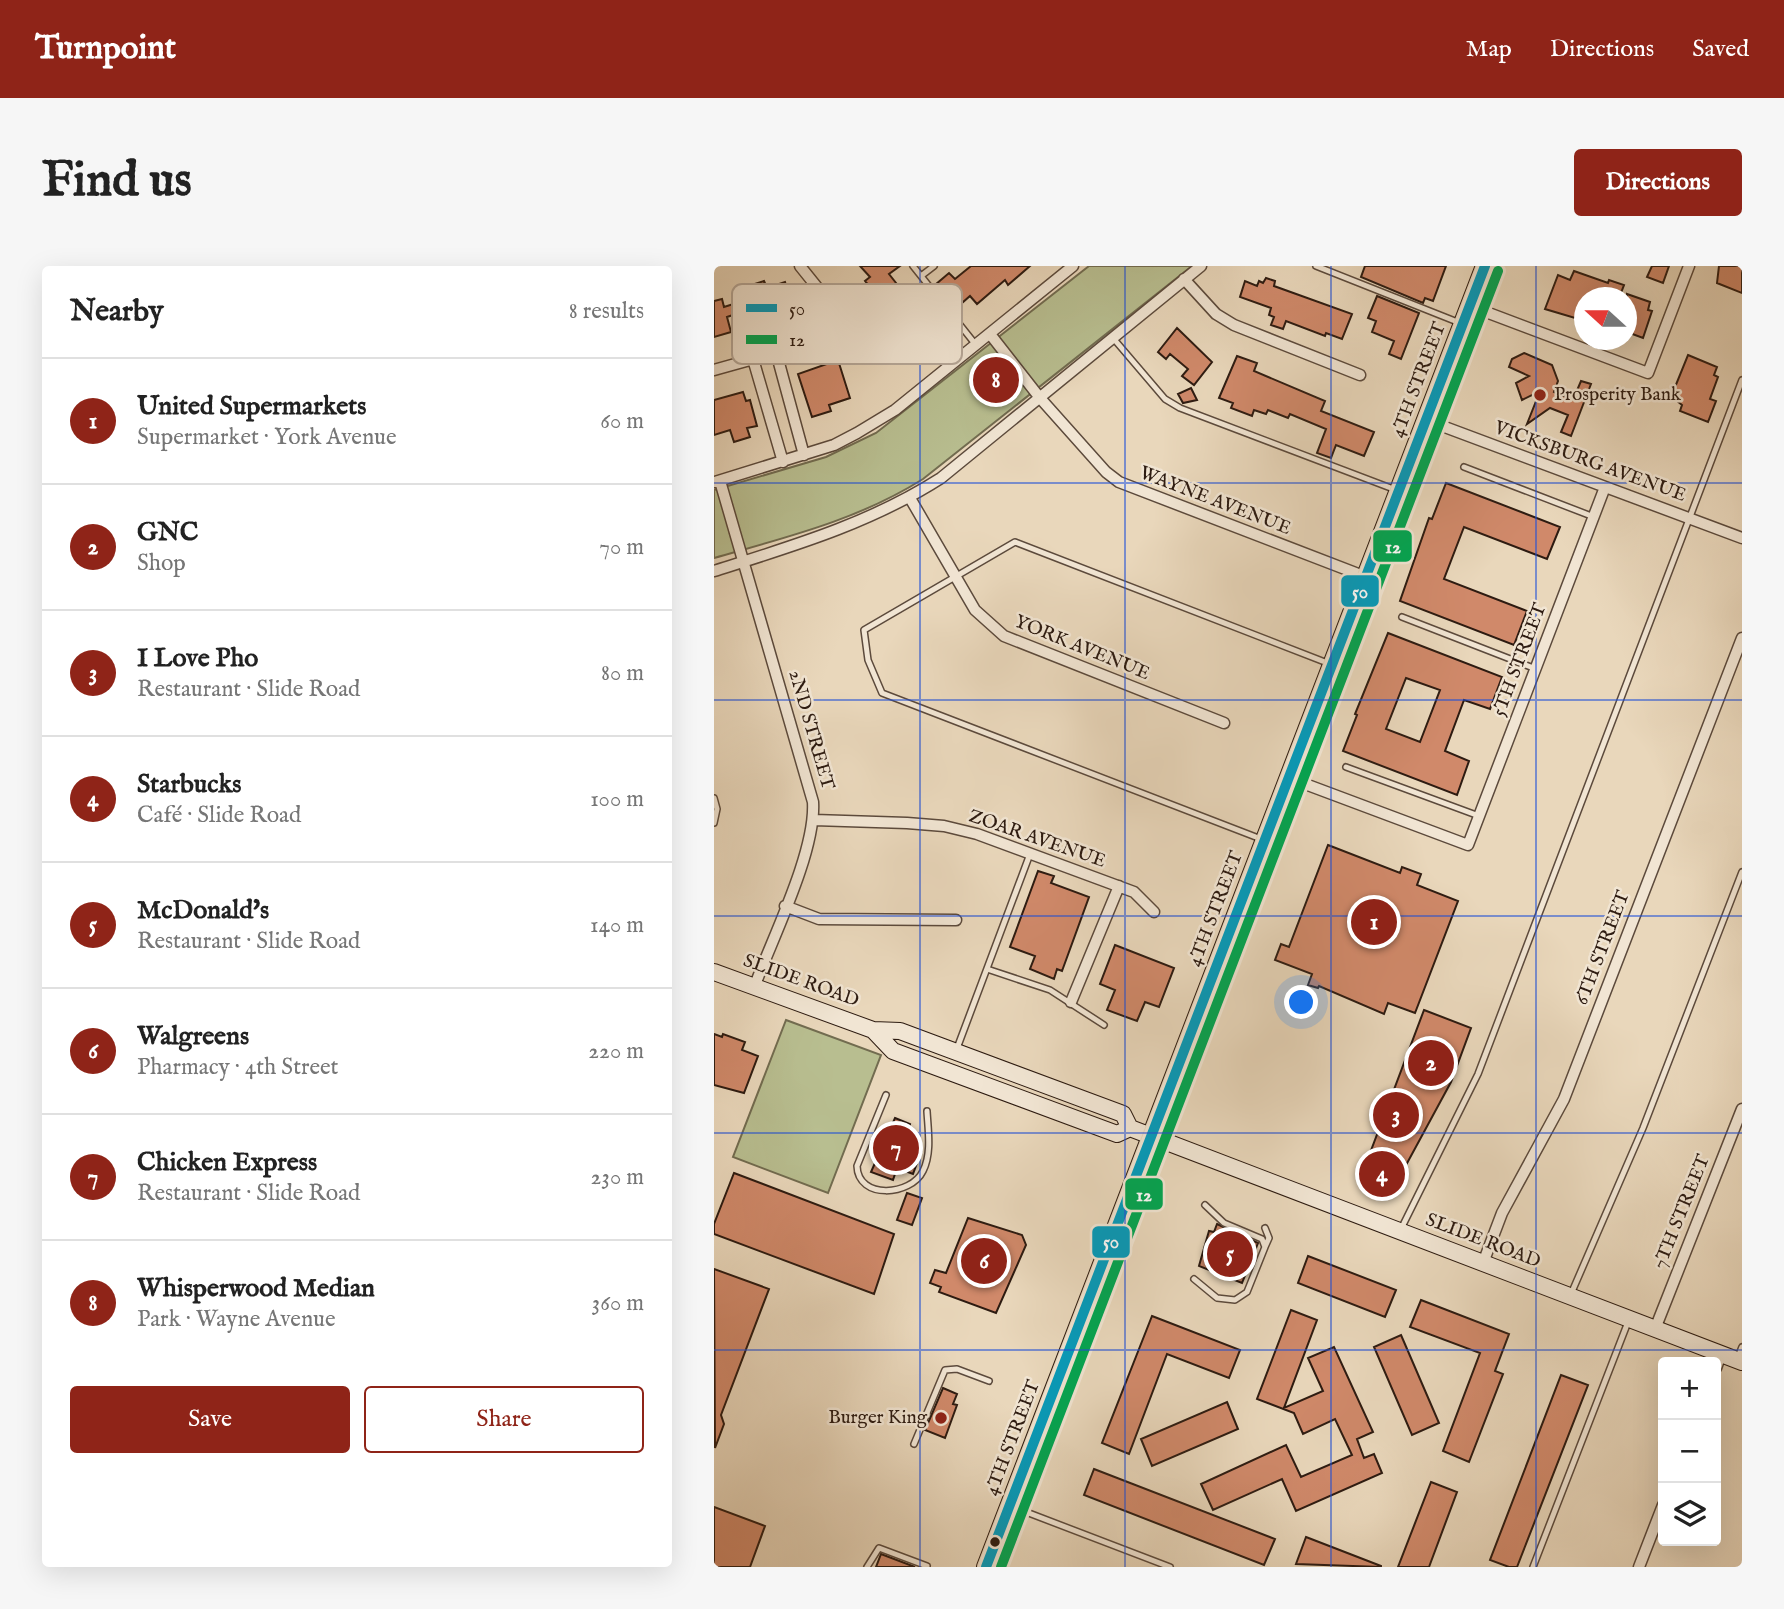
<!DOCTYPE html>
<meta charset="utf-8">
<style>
:root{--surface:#fff;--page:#f6f6f6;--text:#222;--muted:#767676;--line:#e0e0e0;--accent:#8f2418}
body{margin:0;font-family:"IM FELL English",serif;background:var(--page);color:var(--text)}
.controls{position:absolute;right:21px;bottom:21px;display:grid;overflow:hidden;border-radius:7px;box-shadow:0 7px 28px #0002}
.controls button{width:63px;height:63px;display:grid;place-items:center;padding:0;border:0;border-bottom:2px solid var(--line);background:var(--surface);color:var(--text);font:35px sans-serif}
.compass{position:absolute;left:860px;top:21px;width:63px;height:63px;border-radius:50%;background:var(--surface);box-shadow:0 7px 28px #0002;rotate:291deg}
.you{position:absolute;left:588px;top:737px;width:24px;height:24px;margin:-18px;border:5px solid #fff;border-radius:50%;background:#1a73e8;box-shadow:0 0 0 10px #1a73e833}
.badge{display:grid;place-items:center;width:46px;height:46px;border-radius:50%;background:var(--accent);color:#fff;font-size:23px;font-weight:700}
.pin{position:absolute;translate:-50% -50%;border:4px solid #fff;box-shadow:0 2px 7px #0006}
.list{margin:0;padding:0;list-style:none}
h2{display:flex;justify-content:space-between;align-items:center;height:91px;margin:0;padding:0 28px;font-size:30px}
h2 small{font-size:23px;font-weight:400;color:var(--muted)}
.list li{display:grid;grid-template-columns:46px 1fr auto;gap:21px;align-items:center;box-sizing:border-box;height:126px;padding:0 28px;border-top:2px solid var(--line)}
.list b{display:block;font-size:26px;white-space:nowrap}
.list p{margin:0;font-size:23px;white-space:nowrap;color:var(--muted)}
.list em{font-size:23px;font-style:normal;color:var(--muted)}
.actions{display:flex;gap:14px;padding:21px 28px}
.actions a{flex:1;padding:16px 0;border:2px solid var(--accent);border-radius:7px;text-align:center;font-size:24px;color:var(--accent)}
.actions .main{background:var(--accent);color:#fff}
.icon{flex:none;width:38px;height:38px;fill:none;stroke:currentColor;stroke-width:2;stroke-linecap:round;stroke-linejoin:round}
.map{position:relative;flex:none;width:1028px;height:1301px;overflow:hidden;border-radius:7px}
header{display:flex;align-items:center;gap:42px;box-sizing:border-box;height:98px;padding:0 35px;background:var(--accent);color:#fff}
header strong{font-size:33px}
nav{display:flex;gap:38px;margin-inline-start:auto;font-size:24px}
.intro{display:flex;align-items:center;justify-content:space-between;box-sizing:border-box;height:168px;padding:0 42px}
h1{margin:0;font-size:49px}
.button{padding:18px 32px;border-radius:7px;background:var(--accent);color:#fff;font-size:24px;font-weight:700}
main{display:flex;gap:42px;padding:0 42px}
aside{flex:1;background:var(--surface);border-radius:7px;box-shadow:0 7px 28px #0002}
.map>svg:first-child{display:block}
.green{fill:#b8be90;stroke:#726c50;stroke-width:2}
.building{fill:#d0896a;stroke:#2d1b11;stroke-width:2;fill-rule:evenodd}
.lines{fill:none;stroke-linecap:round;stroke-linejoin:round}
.service-casing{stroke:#5c4a3c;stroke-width:8}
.minor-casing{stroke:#5c4a3c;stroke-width:13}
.secondary-casing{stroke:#2d1b11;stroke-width:18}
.primary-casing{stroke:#2d1b11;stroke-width:20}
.service{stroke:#f1e5d3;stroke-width:5}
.minor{stroke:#f1e5d3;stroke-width:10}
.secondary{stroke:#f1e5d3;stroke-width:16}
.primary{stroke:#e9d7bb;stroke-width:18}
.bus-1-casing{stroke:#f1e5d3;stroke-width:16}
.bus-2-casing{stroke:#f1e5d3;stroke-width:16}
.bus-1{stroke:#049bbb;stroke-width:10}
.bus-2{stroke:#00a651;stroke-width:10}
.grid{fill:none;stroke:#1d4ed8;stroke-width:2;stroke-opacity:0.55}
.poi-dot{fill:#8f2418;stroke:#f1e5d3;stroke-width:2.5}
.bus-dot{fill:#2d1b11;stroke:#f1e5d3;stroke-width:2.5}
.labels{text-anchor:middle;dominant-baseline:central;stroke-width:5;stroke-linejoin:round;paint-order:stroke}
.street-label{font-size:19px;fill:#2d1b11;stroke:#f1e5d3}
.poi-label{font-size:19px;fill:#2d1b11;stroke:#f1e5d3;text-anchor:start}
.key{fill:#f1e5d3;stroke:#b6a899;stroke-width:2}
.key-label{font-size:19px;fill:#2d1b11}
.line-badge{stroke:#f1e5d3;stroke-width:2.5}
.badge-label{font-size:19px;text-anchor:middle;font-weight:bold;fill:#fff}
</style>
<header>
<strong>Turnpoint</strong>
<nav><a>Map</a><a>Directions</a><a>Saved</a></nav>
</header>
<div class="intro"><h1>Find us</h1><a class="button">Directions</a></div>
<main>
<aside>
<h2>Nearby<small>8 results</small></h2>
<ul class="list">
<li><span class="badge">1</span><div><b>United Supermarkets</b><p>Supermarket · York Avenue</p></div><em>60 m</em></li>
<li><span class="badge">2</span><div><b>GNC</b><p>Shop</p></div><em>70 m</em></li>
<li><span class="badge">3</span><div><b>I Love Pho</b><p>Restaurant · Slide Road</p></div><em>80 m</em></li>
<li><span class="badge">4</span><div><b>Starbucks</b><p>Café · Slide Road</p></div><em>100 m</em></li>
<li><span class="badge">5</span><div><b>McDonald's</b><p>Restaurant · Slide Road</p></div><em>140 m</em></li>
<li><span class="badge">6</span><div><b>Walgreens</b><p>Pharmacy · 4th Street</p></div><em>220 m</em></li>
<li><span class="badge">7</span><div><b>Chicken Express</b><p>Restaurant · Slide Road</p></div><em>230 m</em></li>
<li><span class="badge">8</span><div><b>Whisperwood Median</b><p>Park · Wayne Avenue</p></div><em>360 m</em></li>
</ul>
<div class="actions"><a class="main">Save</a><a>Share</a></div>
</aside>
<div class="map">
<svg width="1028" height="1301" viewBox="0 0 1028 1301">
<rect width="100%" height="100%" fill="#e9d7bb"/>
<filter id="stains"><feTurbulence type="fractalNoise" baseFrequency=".00286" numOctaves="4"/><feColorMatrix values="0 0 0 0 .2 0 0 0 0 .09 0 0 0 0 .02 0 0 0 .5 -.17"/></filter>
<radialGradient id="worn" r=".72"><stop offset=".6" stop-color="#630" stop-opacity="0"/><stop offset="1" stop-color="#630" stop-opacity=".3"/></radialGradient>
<!-- green -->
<path class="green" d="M375,0H478L209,213C144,254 73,271 0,292V224L112,191L162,167Z
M72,754L167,789L114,927L19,891Z"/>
<!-- building -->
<path class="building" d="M146,0H186L175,8L186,22L168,36L151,15L156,11Z
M257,0H316L294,19L291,14L263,38L256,30L240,44L221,19L235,7L241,13Z
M651,0H732L719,35L711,32L709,37L647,11Z
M938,0H955L949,17L933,11Z
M1005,0H1028V27L1003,17Z
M860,5L894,17L895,14L910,19L905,32H871V55L831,43L844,9L856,14Z
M552,12L561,15L560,20L638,48L628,73L612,67L611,70L572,55L569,63L557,59L560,51L555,49L557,42L526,31L531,15L543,20L545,15L549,17Z
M50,15L53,22L71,16L75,29L66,32L71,49L36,60L31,45L13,51L17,66L0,71V35L8,33L10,41L45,30L41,18Z
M913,28L936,36L934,44L938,45L929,72L913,66Z
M663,30L705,47L687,93L675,88L680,75L658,66L662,55L654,52Z
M463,62L498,96L480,119L468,110L474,103L456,88L452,93L444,86Z
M810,87L838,99L844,115L840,126L859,134L867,115L877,118L857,170L847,166L854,149L836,142L813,158L826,125L808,134L802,117L815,110L795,101L798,93Z
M974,89L1003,101L1000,109L1004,111L996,133L1002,135L994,156L966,145L968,139L963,135L965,129L959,126Z
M523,90L543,97L540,105L611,135L607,145L660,166L650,190L622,179L617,192L603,187L612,163L576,148L574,152L554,144L552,148L540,144L538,150L517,142L519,137L505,132Z
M124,94L136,132L115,139L117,145L98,151L84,108Z
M477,122L483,134L469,137L464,128Z
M29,126L32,135L36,134L43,160L33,162L36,171L20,176L16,164L0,169V134Z
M732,217L846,261L833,293L750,261L730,313L813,345L800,379L686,335L715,252L718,253Z
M674,367L788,411L776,443L750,434L731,485L755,495L743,529L629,485L643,449L641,448ZM692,412L726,424L706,476L672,463Z
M614,579L686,607L688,601L707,608L703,619L744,635L701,747L674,737L670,748L605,720L604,722L594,719L598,708L561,694L567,678L575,681Z
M324,605L340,610L337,617L375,631L348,705L343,703L340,713L316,703L321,690L296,681Z
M401,679L460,702L445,741L431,736L423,755L393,744L401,724L386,718Z
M710,744L757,762L737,816L678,925L647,911Z
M0,768L8,771L9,768L31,776L28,784L44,790L30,827L0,819Z
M181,852L196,858L191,879L207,886L199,908L183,902L179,914L157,906Z
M20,907L180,968L160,1028L0,968V958Z
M193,927L208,932L198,959L183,954Z
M254,952L308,969L312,979L282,1047L225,1026L227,1021L216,1017L221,1004L232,1007Z
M503,958L544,977L528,1017L485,1000L495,965L500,966Z
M594,990L682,1024L671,1051L584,1017Z
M0,1003L55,1023L7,1149L10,1158L1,1182Z
M707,1034L795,1068L781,1105L789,1108L755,1196L729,1185L766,1087L696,1061Z
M577,1044L603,1054L570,1142L609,1125L594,1092L620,1081L659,1166L643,1173L650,1192L660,1188L668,1207L582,1245L568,1213L499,1244L487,1218L572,1179L587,1211L638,1189L621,1153L589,1168L580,1147L543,1133Z
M438,1050L526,1084L515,1112L453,1088L415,1188L388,1177Z
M687,1069L725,1157L698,1169L660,1081Z
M847,1109L874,1119L803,1301H795L776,1294Z
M229,1122L243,1128L239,1138L243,1139L231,1172L211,1164Z
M513,1136L524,1163L438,1200L427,1173Z
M380,1203L561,1273L550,1299L370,1229Z
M717,1216L743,1226L715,1301H684Z
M0,1241L51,1260L36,1301H0Z
M592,1271L667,1300V1301L582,1298Z
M167,1288L201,1301H162Z"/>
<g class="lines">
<!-- service casing -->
<g class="service-casing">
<path id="service" d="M199,0L262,79
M602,0L746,57
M207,10L220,0
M399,72L451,133L466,142L682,224
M750,201L880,251
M688,351L822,403
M632,501L765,550
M0,532L3,543L0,557
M547,573L168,427L154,394L150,364L301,276L616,398
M273,703L336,724L390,759
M242,785L316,588
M172,829L143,900C144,934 197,930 209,905C218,887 214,864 213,845
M551,962L555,972L551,981
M687,963L764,808L1028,114
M480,1013L503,1032L521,1034L533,1026L551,981L548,973L510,957L491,939
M857,1028L929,862L1028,606
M1024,1091L1028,1081
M200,1178L231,1104L243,1103L275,1115
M299,1241L456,1301
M153,1301L165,1282L213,1300
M819,1301L914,1056"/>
</g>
<!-- minor casing -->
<g class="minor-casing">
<path id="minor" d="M86,0L127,51
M470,13L502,48L520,59L646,109
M756,40L934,107L975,0
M121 64a16 16 0 1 1 32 0a16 16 0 1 1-32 0Z
M276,68L326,132L392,206L405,216L652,311
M62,86L90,189
M39,93L69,196
M0,104L121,70
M712,154L1028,272
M6,215L99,536C102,585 59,671 41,719
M1,216L120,179L143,167L181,144L359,0
M196,232L261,344L290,370L510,457
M0,305C79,280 157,257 227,212L487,0
M575,512L754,579L891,221
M100,554L193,557L230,560L263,568L420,626L440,646
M71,640L105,653L242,654
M357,736L405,620
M769,997L788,947L850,833L1028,372
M941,1063L1028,843
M1002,1102L1007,1088
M925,1301L949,1239"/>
</g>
<!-- secondary casing -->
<g class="secondary-casing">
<path id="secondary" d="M0,706L159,764L186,765L409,848L416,862L1028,1096
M159,764L179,785L403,868L416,862"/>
</g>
<!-- primary casing -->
<g class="primary-casing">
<path id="primary" d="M272,1301L771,0"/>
</g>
<!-- service -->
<use href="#service" class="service"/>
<!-- minor -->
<use href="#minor" class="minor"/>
<!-- secondary -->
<use href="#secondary" class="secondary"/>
<!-- primary -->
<use href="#primary" class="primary"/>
<!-- bus-1 casing -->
<g class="bus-1-casing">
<path id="bus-1" d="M272,1301L771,0"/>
</g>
<!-- bus-2 casing -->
<g class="bus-2-casing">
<path id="bus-2" d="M287,1301L784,5"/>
</g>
<!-- bus-1 -->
<use href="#bus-1" class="bus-1"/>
<!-- bus-2 -->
<use href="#bus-2" class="bus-2"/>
</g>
<!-- grid -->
<path class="grid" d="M206,0V1301M411,0V1301M617,0V1301M822,0V1301M0,217H1028M0,434H1028M0,650H1028M0,867H1028M0,1084H1028"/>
<!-- markers -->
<g class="poi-dot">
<circle cx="826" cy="129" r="7"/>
<circle cx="227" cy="1152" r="7"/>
</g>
<circle class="bus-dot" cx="281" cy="1276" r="6"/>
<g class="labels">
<!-- street labels -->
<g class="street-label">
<text transform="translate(705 114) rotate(-69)">4TH STREET</text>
<text transform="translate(876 196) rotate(20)">VICKSBURG AVENUE</text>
<text transform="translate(501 235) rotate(21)">WAYNE AVENUE</text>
<text transform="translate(368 382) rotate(22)">YORK AVENUE</text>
<text transform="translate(806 394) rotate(-69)">5TH STREET</text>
<text transform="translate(97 464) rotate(74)">2ND STREET</text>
<text transform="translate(323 573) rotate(19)">ZOAR AVENUE</text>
<text transform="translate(502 643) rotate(-69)">4TH STREET</text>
<text transform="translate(889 682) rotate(-69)">6TH STREET</text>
<text transform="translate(87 715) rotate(20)">SLIDE ROAD</text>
<text transform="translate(968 946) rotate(-68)">7TH STREET</text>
<text transform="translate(769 975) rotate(21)">SLIDE ROAD</text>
<text transform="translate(299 1172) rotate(-69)">4TH STREET</text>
</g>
<!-- poi labels -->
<g class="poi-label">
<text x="840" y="129">Prosperity Bank</text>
<text x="213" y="1152" text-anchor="end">Burger King</text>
</g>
</g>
<!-- legend -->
<rect x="18" y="18" width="230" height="80" rx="10" class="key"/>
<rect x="32" y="38" width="31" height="8" fill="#049bbb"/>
<rect x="32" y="69" width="31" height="9" fill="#00a651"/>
<g class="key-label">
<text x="75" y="49">50</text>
<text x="75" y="80">12</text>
</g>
<g class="line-badge">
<rect x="658" y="263" width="41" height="34" rx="7" fill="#00a651"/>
<rect x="626" y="308" width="40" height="34" rx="7" fill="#049bbb"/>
<rect x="410" y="911" width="40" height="34" rx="7" fill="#00a651"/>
<rect x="377" y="959" width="40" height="34" rx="7" fill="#049bbb"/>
</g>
<g class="badge-label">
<text x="679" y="287">12</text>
<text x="646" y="332">50</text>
<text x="430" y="935">12</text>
<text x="397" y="982">50</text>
</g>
<rect width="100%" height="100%" filter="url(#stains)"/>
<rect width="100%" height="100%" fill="url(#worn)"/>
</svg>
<div class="controls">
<button>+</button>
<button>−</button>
<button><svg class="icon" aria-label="layers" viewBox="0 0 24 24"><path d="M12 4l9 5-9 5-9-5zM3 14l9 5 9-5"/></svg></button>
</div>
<svg class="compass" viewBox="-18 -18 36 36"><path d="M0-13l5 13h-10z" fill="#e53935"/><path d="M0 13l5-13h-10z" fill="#767676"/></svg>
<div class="you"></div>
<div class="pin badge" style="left:660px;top:656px">1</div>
<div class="pin badge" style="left:717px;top:797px">2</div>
<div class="pin badge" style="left:682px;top:849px">3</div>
<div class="pin badge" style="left:668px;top:908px">4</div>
<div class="pin badge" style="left:516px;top:988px">5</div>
<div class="pin badge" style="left:270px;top:995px">6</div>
<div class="pin badge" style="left:182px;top:882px">7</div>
<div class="pin badge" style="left:282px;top:114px">8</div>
</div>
</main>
